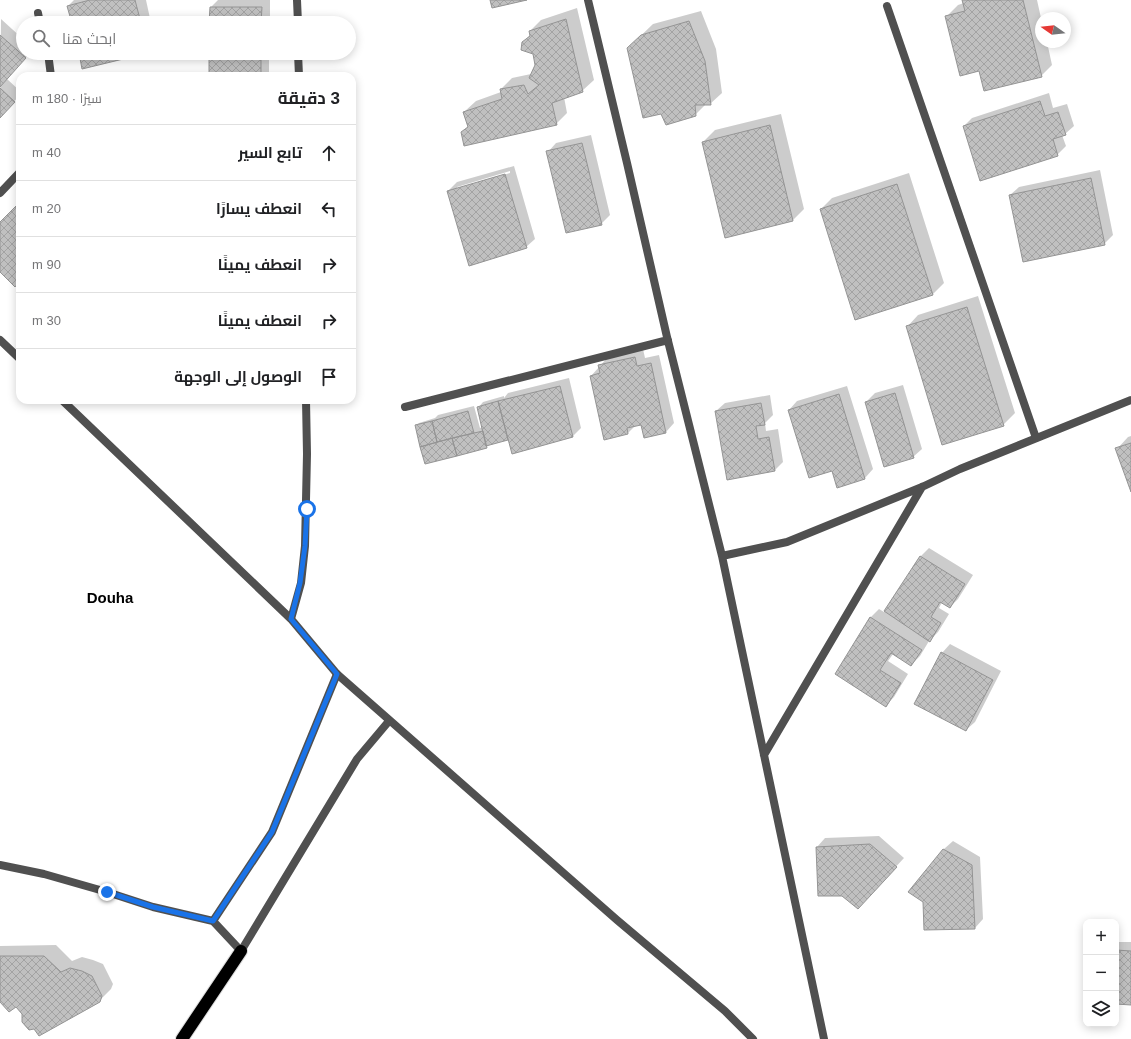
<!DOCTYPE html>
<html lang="ar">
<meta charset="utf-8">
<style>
:root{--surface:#fff;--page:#f6f6f6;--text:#202124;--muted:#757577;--line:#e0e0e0}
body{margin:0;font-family:Helvetica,Cairo,sans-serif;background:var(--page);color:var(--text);direction:rtl}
.controls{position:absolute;right:12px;bottom:12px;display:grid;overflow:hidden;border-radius:8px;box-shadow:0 2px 10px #0003}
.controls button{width:36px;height:36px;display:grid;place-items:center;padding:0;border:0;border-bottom:1px solid var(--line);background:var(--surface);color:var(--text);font:20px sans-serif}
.compass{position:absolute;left:1035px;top:12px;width:36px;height:36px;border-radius:50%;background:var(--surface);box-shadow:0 2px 10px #0003;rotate:284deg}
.stop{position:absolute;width:12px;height:12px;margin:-9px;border:3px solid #1a73e8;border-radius:50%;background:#fff}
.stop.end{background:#1a73e8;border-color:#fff;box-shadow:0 1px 4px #0008}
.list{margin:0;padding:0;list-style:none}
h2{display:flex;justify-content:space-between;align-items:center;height:52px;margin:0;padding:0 16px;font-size:17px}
h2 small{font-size:13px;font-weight:400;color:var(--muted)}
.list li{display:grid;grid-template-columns:26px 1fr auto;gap:12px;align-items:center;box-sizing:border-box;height:56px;padding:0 16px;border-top:1px solid var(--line)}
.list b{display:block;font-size:15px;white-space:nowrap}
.list em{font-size:13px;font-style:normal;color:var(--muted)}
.icon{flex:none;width:22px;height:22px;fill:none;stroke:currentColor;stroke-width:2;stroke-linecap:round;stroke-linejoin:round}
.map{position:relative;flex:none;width:1131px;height:1039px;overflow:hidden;direction:ltr}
.search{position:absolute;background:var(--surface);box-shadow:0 2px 10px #0003;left:16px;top:16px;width:340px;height:44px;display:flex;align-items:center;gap:10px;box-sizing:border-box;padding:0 14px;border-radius:22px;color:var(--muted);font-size:15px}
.panel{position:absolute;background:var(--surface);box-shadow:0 2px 10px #0003;left:16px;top:72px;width:340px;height:332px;border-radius:12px;direction:rtl}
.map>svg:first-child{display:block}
.shadow{fill:#0003;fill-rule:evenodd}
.building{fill:url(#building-cross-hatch);stroke:#949494}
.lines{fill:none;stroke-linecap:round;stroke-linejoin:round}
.motorway-casing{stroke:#dbdbdb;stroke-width:14}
.minor{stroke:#505050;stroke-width:8}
.tertiary{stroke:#505050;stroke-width:8}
.motorway{stroke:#000;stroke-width:12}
.route{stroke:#1a73e8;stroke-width:5}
.labels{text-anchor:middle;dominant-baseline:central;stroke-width:4;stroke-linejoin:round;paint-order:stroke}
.quarter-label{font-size:15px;font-weight:bold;fill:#000;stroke:#fff}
</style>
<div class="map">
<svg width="1131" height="1039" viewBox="0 0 1131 1039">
<defs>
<pattern id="building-cross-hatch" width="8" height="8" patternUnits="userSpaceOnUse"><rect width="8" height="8" fill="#c0c0c0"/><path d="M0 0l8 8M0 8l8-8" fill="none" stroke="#a3a3a3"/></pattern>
</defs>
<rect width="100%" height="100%" fill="#fff"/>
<!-- shadow -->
<path class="shadow" d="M74,0H146L151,23H78L77,18L68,6Z
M218,0H270V23H210L211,7Z
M963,0H1037L1041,18V42H1047L1052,65L1041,76L947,16L958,5L964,3Z
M577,8L594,80L582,91L564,97L567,113L556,124L462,132L468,126L464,112L476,101L501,92V89L512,78L531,74L536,65L533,54L523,42L531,34L530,31L541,20Z
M701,11L716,49L722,93L710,104H706L695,115L628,48L653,24Z
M1,19L23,39V53H30L7,79L20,91V95L0,117Z
M210,53H269V76H210Z
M1049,93L1053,108L1067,104L1074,126L1065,134L1062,135L1066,146L1057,155L964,126L972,118Z
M781,114L804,209L793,220L703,142L715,130Z
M591,135L610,215L601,224L548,152L556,143Z
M514,166L535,239L526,247L448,191L457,182ZM510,171V173L457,189V187Z
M1100,170L1113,235L1104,244L1010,195L1019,187Z
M909,173L944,283L932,295L821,209L832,198Z
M978,296L1015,413L1003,425L907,327L918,315Z
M643,349L645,358L659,355L674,423L666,432L645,436L642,424L636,425L628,433L591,376L608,357Z
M569,378L581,428L573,436L509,439L489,444L486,447L425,463L416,426L419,423L435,418L438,415L474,406L480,428L483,427L478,408L483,402L504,396V398L508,393Z
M903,385L922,449L913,457L866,402L875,393Z
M847,386L873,469L865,478L838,486L833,470L789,410L797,401Z
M770,395L773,415L765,423L766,431L778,429L783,462L775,470L716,411L725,403Z
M1131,436V489L1117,449L1128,437Z
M929,548L973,575L958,599L950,607L942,602L939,608L949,614L938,632L929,641L920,656L911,665L893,654L888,661L908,674L894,697L886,705L837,674L871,617L879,609L884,612L921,556Z
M950,644L1001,671L975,722L966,730L942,653Z
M879,836L904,858L866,899L817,847L825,838Z
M953,841L980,857L983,919L975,928L924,902L910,892L944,849Z
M1116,942H1131V1004L1116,1003Z
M56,945L72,961L82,957L93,960L103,964L113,984L111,989L99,1001L23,1014L16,1006L0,1001V946Z"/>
<!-- building -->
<path class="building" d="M90,0H135L141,23H77V19L71,20L67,6Z
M490,0H527L492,8Z
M962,0H1023L1042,77L984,91L979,71L960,76L945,16L965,11Z
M210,7H262L261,23H209Z
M566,19L583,92L552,103L557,125L464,146L461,132L468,127L463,112L502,99L500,89L524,85L528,94L539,85L529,78L535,65L533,54L521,50L522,42L530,36L529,31Z
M689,21L705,61L711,105H695L696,116L666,125L661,114L643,118L627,48L641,35Z
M0,35L26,58L0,87Z
M79,53H148L82,69Z
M209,53H261V76H209Z
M0,88L15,102L0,118Z
M1040,101L1045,116L1058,112L1066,135L1053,139L1058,156L980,181L963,126Z
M770,125L793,221L725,238L702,142Z
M582,143L602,225L566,233L546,151Z
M505,174L527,248L469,266L447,191Z
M1091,178L1105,245L1023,262L1009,195Z
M897,184L933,295L855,320L820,209Z
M20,202V281L15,287L0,272V222Z
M967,307L1004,426L942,445L906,326Z
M635,357L637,366L651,363L666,433L644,438L641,425L627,428L628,434L604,440L590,376L600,373L598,365Z
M560,386L573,437L512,454L498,401Z
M895,393L914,458L884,467L865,402Z
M839,394L865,479L837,488L832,471L809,478L788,410Z
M498,401L508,440L486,446L477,407Z
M761,403L765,425L756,426L758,439L769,437L775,471L727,480L715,411Z
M468,411L474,433L437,442L432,421Z
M432,421L437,442L420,447L415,425Z
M483,431L487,448L457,456L452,438Z
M452,438L457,456L425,464L420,447Z
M1131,443V492L1115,448Z
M920,556L965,584L950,608L940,602L931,617L941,623L930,642L884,611Z
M870,617L922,650L911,666L891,653L880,670L901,683L886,707L835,674Z
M941,652L993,680L966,731L914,704Z
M870,844L897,867L858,909L842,896H818L816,847Z
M943,849L972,865L975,929L924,930L923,902L908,892Z
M1116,950L1131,951V1005L1116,1004Z
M0,956H44L61,972L70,968L82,971L92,976L102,996L100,1002L39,1036L34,1029L29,1030L22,1022V1014L16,1007L9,1012L0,1002Z"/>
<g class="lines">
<!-- motorway casing -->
<g class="motorway-casing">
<path id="motorway" d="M182,1039L241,951"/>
</g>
<!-- minor -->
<path class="minor" d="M297,0L298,23
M588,0L627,163L667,337L722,556L824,1039
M887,6L1036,438
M38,13L40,23
M48,53L51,76
M298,53L299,76
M0,193L20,172
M0,340L20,359
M62,400L291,619L337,674
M405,407L668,340
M722,556L787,542L922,487L960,469L1131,400
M291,619L301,583L305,546L307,454L306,400
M764,755L922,487"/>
<!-- tertiary -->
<path class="tertiary" d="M0,865L44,874L107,892L153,907L213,921L241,951L357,759L389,721
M213,921L272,832L337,674L617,920L725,1011L753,1039"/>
<!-- motorway -->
<use href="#motorway" class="motorway"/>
</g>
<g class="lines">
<!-- route -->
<path class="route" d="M107,892L153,907L213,921L272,832L337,674L291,619L300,583L305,546L307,509"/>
</g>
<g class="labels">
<!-- quarter labels -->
<g class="quarter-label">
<text x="110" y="597">Douha</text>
</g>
</g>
</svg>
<div class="controls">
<button>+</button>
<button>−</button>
<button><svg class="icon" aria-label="layers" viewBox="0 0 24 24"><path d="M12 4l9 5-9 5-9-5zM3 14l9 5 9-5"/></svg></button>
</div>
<svg class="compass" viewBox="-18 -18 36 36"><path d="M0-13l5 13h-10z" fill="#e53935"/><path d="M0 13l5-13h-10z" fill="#757577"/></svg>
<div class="stop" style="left:307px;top:509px"></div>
<div class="stop end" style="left:107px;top:892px"></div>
<div class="search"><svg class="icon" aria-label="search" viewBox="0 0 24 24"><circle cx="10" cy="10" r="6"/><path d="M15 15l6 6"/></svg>ابحث هنا</div>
<section class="panel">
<h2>3 دقيقة<small>سيرًا · 180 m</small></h2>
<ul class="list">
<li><svg class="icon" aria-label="ahead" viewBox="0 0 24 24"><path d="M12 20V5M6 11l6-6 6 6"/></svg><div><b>تابع السير</b></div><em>40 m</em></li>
<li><svg class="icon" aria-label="left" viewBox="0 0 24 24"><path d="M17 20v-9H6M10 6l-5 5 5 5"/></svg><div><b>انعطف يسارًا</b></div><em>20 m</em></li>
<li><svg class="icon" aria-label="right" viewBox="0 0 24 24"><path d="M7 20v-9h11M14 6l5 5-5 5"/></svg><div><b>انعطف يمينًا</b></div><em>90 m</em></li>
<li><svg class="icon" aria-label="right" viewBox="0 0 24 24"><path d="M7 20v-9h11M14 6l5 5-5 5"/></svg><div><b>انعطف يمينًا</b></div><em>30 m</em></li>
<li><svg class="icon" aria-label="arrive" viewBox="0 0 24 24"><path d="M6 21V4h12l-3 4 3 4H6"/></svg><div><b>الوصول إلى الوجهة</b></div></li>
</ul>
</section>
</div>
